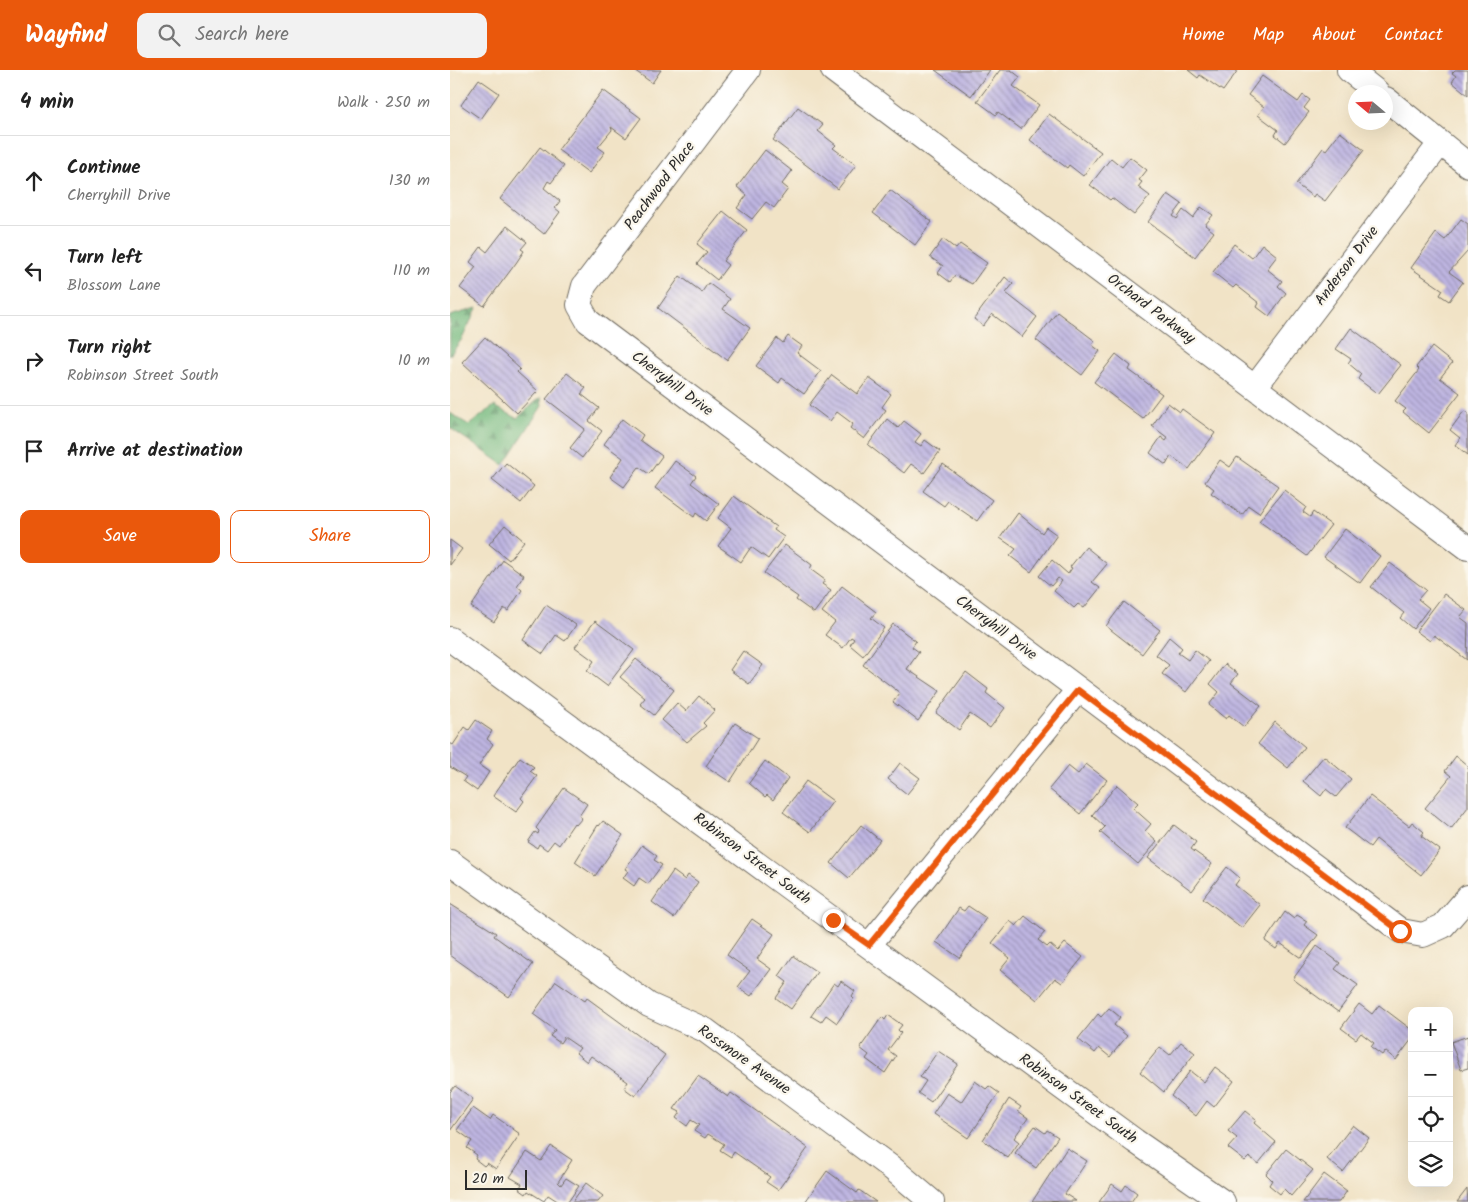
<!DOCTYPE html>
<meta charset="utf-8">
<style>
:root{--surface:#fff;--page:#f2f2f2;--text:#222;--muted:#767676;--line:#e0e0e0;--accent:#ea580c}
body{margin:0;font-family:Kalam,sans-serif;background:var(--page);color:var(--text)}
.controls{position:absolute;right:15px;bottom:15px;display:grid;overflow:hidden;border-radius:10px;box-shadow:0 5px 20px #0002}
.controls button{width:45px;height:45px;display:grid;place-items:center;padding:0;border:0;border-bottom:1px solid var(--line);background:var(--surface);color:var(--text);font:25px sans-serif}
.compass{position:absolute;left:898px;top:15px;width:45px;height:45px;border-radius:50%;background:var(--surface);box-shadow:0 5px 20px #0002;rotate:289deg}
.scale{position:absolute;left:15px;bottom:12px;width:62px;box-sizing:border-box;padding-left:5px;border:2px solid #2b2b2b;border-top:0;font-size:14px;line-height:18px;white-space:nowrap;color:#2b2b2b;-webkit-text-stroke:4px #fbf7ec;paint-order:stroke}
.stop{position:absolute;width:15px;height:15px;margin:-11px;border:4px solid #ea580c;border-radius:50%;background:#fff}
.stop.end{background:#ea580c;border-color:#fff;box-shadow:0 1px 5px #0008}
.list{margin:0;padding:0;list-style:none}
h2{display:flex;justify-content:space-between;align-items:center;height:65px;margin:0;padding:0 20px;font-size:21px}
h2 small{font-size:16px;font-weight:400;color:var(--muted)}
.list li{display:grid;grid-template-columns:32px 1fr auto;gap:15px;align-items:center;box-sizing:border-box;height:90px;padding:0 20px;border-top:1px solid var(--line)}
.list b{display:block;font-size:19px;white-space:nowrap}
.list p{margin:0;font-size:16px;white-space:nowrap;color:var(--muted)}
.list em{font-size:16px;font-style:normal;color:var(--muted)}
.actions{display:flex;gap:10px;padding:15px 20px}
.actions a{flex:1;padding:11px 0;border:1px solid var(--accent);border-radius:10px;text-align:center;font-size:18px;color:var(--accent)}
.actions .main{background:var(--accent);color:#fff}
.icon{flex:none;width:28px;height:28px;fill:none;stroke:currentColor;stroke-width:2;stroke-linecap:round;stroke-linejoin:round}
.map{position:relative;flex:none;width:1018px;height:1132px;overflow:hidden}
header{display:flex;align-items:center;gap:30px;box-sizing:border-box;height:70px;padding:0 25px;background:var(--accent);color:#fff}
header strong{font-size:24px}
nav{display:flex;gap:28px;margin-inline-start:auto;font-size:18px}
.search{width:350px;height:45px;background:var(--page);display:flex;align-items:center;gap:12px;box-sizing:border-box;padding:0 18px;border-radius:10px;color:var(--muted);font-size:19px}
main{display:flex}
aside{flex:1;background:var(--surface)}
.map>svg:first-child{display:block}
.forest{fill:url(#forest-firs);stroke:#507254}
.building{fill:url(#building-back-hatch)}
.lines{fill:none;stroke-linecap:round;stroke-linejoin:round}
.minor-casing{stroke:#706b61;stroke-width:26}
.minor{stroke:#fff;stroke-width:24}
.route{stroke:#ea580c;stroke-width:6}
.labels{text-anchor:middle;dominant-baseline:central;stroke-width:4.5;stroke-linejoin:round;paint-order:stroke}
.street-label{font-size:15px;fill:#2b2b2b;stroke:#fbf7ec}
</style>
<header>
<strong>Wayfind</strong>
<div class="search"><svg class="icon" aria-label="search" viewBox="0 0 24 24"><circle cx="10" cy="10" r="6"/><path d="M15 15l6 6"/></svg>Search here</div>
<nav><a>Home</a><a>Map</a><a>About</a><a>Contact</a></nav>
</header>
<main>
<aside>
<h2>4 min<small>Walk · 250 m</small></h2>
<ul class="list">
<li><svg class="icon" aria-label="ahead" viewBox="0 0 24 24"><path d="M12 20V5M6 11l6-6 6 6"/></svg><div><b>Continue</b><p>Cherryhill Drive</p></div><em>130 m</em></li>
<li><svg class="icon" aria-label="left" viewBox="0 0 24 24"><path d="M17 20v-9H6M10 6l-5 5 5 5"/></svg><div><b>Turn left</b><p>Blossom Lane</p></div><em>110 m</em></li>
<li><svg class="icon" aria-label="right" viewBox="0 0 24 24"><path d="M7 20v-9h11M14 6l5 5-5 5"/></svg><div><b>Turn right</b><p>Robinson Street South</p></div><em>10 m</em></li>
<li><svg class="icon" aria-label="arrive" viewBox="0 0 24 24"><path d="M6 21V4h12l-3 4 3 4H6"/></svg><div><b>Arrive at destination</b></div></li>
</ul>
<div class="actions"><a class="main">Save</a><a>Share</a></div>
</aside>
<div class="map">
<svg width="1018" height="1132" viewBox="0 0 1018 1132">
<defs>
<pattern id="forest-firs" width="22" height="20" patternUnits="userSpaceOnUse" patternTransform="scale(1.25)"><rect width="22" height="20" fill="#74b97e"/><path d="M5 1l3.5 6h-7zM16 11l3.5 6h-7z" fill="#5f9767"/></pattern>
<pattern id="building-back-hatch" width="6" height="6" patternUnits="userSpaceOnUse" patternTransform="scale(1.25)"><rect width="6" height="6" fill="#beb5e1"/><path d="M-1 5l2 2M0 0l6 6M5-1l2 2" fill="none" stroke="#9b93b7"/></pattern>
</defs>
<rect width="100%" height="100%" fill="#fbf7ec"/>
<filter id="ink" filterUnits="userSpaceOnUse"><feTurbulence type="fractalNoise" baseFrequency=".02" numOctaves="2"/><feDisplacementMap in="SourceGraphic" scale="10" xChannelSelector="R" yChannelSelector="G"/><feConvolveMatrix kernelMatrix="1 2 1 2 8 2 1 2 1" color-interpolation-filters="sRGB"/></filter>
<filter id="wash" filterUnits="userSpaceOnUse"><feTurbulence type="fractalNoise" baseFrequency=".0096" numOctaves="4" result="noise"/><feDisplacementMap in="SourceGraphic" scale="20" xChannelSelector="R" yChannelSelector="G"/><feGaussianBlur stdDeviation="1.12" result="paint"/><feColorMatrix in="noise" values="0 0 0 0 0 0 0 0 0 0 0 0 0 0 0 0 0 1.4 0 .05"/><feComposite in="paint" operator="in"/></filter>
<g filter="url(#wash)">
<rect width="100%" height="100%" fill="#f1e3c6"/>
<!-- forest -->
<path class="forest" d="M27,238L12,269L0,285V246Z
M91,327L92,336L54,395L0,358V343L19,355L44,336L67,348Z"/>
<g id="blocks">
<!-- building -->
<path class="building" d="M184,0H211L202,13Z
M485,0H540L521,26Z
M550,0H561L570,7L563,16L589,35L571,59L548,42L546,45L527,31Z
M738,0H788L773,21L750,5L748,8Z
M1005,0H1018V25L1002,12L1006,6L1002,3Z
M812,6L848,32L853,25L860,30L854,38L859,42L835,73L825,65L828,60L808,45L814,37L798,25Z
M29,9L49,23L31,49L11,35Z
M153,20L191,48L176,68L161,57L162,60L148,77L155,82L139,103L108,80Z
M348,37L373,55L368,61L386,75L383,78L406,95L388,119L323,70Z
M599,44L651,82L633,106L619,95L617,98L580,70Z
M890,62L914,80L875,131L865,124L863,127L846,114L873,78L876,80Z
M90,77L114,96L101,113L98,111L94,118L110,131L105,138L110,142L94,164L50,129Z
M315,80L342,101L332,114L338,119L324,138L316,132L302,149L287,138L297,125L287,117Z
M680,87L697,100L689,110L692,112L688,117L700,126L684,145L662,128L660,130L640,115L661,88L672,97Z
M440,120L482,152L465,175L423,143Z
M718,124L732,134L723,146L727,149L733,140L743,148L751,137L763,145L755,155L764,162L745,187L698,152Z
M273,141L297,160L273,191L278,195L267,210L247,194L257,182L247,174Z
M1011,149L1018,154V181L999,202L1013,212L999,231L990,225L993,220L961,198L986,163L995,170Z
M57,156L77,172L71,179L74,181L66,193L34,236L10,218L26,197L20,192L31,177L37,182Z
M493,169L506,179L510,174L537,193L522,214L505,205L500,212L488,203L493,196L480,187Z
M784,174L802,188L812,174L827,186L817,199L832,211L828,216L836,223L819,246L807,237L809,233L786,215L783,218L763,202Z
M230,206L252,222L258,213L280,229L273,239L300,258L277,290L208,238Z
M555,207L563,214L556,223L587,247L572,267L542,244L533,256L524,249Z
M607,242L645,271L642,275L650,281L632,305L586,270Z
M901,258L951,295L928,324L908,309L911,304L898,293L901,289L886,279Z
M338,266L352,276L347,283L371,301L354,324L332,308L329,313L306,296L327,268L333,273Z
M35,267L70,299L67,302L88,321L67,343L12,292Z
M982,277L1002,293L990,308L1010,323L979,363L953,342L956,339L945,331L969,300L966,297Z
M666,284L681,296L679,300L712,324L693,349L644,312Z
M117,303L136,318L131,324L149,338L139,351L152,361L132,388L120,378L135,359L96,329Z
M382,305L407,324L419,308L441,324L432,337L436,340L414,369L400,358L403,354L387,342L380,351L359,335Z
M718,333L730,342L732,339L765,363L739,399L721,386L716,395L700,383L711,367L716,371L718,368L702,356Z
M1014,341L1018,343V385L1005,375L1010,368L1000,360Z
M172,349L193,365L190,370L212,386L199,404L189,397L174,417L160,407L173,388L154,374Z
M437,349L448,358L454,351L471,364L465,372L471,376L475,370L490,381L474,403L461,394L454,403L418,375Z
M787,387L828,416L809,443L799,436L792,445L761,423L764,419L755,412L770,390L780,397Z
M225,391L246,406L241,413L269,434L256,451L246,443L244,447L205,418Z
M56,393L84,416L71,433L42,410Z
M493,394L542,430L527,451L498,431L494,436L473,421Z
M834,420L856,437L853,442L860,447L863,442L881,455L857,486L809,451Z
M284,426L326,457L324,460L334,467L318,489L301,477L291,492L268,476L281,458L268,448Z
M568,443L592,463L596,457L607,465L581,502L560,486L566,479L550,468Z
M55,455L74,471L59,490L39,474Z
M895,459L930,486L910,513L874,487Z
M0,470L12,479L0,495Z
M335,475L362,495L360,499L375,510L372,514L381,520L364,543L346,530L348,527L314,503Z
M636,477L657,494L642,512L650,518L634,538L628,534L624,538L604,521L612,511L608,508L601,516L589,506L602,490L618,504L622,498L620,497Z
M53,490L74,505L67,516L72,520L58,541L54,538L44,552L21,537Z
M940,493L976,520L968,529L979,538L963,559L950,548L954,543L921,517Z
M392,516L426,542L421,548L434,558L413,586L400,575L404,569L401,567L393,578L375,565L385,552L372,542Z
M994,524L1016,540L1010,547L1018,553L1017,590L984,565L980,571L966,561Z
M674,532L710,560L692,584L656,556Z
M96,535L126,555L115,571L106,565L93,584L73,570Z
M145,551L184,580L157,616L137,601L144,591L125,577Z
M443,554L466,571L462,577L469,582L457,599L490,621L468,651L443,632L450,623L413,595Z
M719,567L732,578L728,583L738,590L745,580L759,591L736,622L712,604L719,595L706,585Z
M293,581L313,595L299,614L280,600Z
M186,589L224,620L204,645L190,634L195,628L170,607Z
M775,594L788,604L781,613L811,636L794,657L779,645L776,649L759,635L769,622L760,614Z
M516,602L538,619L536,623L555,638L540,658L520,644L509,660L486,643Z
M249,626L265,640L253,653L256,656L237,672L212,650L227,633L236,641Z
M26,650L42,661L37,669L43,674L29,695L39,702L27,721L13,711L16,707L0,697V673L3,675L15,657L19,660Z
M825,652L855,677L838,698L808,674Z
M285,653L308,668L280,712L256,696Z
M874,686L901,709L886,727L876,719L871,726L853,711Z
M1006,686L1018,696V737L1001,759L975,738L1001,706L995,701Z
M70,687L84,697L80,701L87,706L71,728L74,731L66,742L43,726Z
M315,691L338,708L323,730L317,725L315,727L299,713Z
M450,693L470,708L457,724L438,709Z
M636,694L657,710L630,744L599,719L618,696L628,704Z
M356,711L383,731L360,762L333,742Z
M667,715L688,733L683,738L701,754L695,761L707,772L688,794L650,762L655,757L642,745Z
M114,718L137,734L129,746L132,748L126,755L124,753L109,775L104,771L97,780L89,774L87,778L78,772L85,762L88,764L89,761L86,758Z
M920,726L959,756L962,752L974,762L971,766L990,780L971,805L926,769L920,777L895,758Z
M153,751L173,765L145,806L125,792L148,755L149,756Z
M411,755L430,770L399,808L381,793Z
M724,755L746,772L741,779L762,794L742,821L698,788Z
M192,775L207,786L204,790L212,795L198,814L189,808L184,816L173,808L178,801L175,799Z
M777,797L790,808L785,815L810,835L792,858L753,828Z
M223,801L235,810L238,805L248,812L224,848L202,832Z
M0,834L46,863L44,866L83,894L59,927L0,885Z
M518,836L536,848L510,888L486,872L509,838L514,841Z
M835,842L844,849L847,845L857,851L854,855L868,865L851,888L830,873L826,879L815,871Z
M575,846L595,862L588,870L597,877L600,874L608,881L615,873L633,887L612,913L605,908L587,930L550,900L560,888L542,873L560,851L566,856Z
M302,849L324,864L307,889L321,899L301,926L288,917L300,901L277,885Z
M867,876L890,893L885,899L908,915L888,942L843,909Z
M343,886L367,902L341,939L326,928L337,912L329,906Z
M106,911L135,931L137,928L215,985L185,1026L174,1018L178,1012L141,986L137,992L126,983L130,978L114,967L110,973L100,966L105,960L83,944Z
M391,911L405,921L402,926L404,928L387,953L376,945L371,952L361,946L384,913L388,916Z
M909,934L922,944L929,935L962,960V969L946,990L935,981L932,985L921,977L924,973L911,963L906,969L891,958Z
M659,938L670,947L664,955L677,966L660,987L649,978L645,983L628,969L648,944L651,947Z
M438,945L452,955L448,960L451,963L438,980L446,986L435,1003L416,989L419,985L410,978L432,947L435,950Z
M1018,966V998L1011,1000L1001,972Z
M731,972L745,983L714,1022L690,1002L710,977L720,985Z
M488,981L508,994L481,1032L468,1023L476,1011L470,1007Z
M765,997L784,1011L764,1037L757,1031L746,1046L721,1026L740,1001L754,1012Z
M248,1006L278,1027L281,1023L358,1078L328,1120L316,1112L320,1107L284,1082L281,1087L270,1080L274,1074L258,1064L255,1068L244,1061L249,1055L241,1050L237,1056L226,1048L230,1042L224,1039Z
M525,1011L536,1019L539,1016L549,1023L518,1068L483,1044L497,1023L511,1032Z
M5,1016L23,1029L0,1061V1022Z
M559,1029L571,1037L568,1041L578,1048L564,1068L569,1072L558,1088L533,1070Z
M23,1038L40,1050L43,1045L70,1064L46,1099L37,1093L34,1096L25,1089L27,1085L17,1078L22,1071L7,1060Z
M795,1041L806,1050L804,1053L826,1072L808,1094L799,1087L795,1091L778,1078L787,1068L778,1061Z
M903,1055L919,1068L893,1102L877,1089Z
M585,1056L595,1063L597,1060L608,1067L586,1098L565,1083Z
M101,1076L122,1090L108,1112L111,1115L116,1108L129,1116L118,1132H109L98,1125L94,1131L78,1121L76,1124L69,1119L72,1114L60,1107L77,1082L91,1091Z
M617,1078L637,1091L615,1124L626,1131L582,1132Z
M836,1079L863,1100L841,1126L834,1119L830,1124L819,1115L822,1110L816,1104Z
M377,1101L407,1123L409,1120L426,1132H355Z
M874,1104L897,1121L889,1132H853Z
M136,1113L153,1126L148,1132H122Z
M662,1114L672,1121L676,1115L687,1123L681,1132H649Z
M1017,1119L1018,1132H1007Z"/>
</g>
</g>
<g filter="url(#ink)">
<use href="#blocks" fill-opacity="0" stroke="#706b61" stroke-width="1"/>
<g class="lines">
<!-- minor casing -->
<g class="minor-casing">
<path id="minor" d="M298,0L134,216L129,235L138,251L951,861L973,865L993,856L1018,827
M383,0L1018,478
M899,0L927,22
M936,29L1018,95
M805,317L989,75
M0,569L685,1071L773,1132
M0,792L199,935L255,960L443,1099L482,1132
M419,875L628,620"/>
</g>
<!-- minor -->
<use href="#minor" class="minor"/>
</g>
</g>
<g class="lines" filter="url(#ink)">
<!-- route -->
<path class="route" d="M383,850L419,875L628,620L950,861"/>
</g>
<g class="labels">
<!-- street labels -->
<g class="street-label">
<text transform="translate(210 116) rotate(-53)">Peachwood Place</text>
<text transform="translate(897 196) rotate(-53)">Anderson Drive</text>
<text transform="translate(701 239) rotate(37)">Orchard Parkway</text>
<text transform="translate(222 314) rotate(37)">Cherryhill Drive</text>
<text transform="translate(546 558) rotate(37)">Cherryhill Drive</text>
<text transform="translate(302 789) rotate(37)">Robinson Street South</text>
<text transform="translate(294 990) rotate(35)">Rossmore Avenue</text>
<text transform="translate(628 1029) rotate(36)">Robinson Street South</text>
</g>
</g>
</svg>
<div class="controls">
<button>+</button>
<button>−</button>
<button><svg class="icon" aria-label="locate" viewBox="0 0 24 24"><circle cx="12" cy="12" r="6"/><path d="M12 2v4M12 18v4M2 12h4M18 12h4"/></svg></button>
<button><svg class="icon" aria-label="layers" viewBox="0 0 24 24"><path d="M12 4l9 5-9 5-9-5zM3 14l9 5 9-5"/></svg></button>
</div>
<svg class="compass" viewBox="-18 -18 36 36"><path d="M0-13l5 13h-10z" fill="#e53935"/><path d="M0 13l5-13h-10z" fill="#767676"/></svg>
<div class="scale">20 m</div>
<div class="stop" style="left:950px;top:861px"></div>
<div class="stop end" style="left:383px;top:850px"></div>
</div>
</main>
